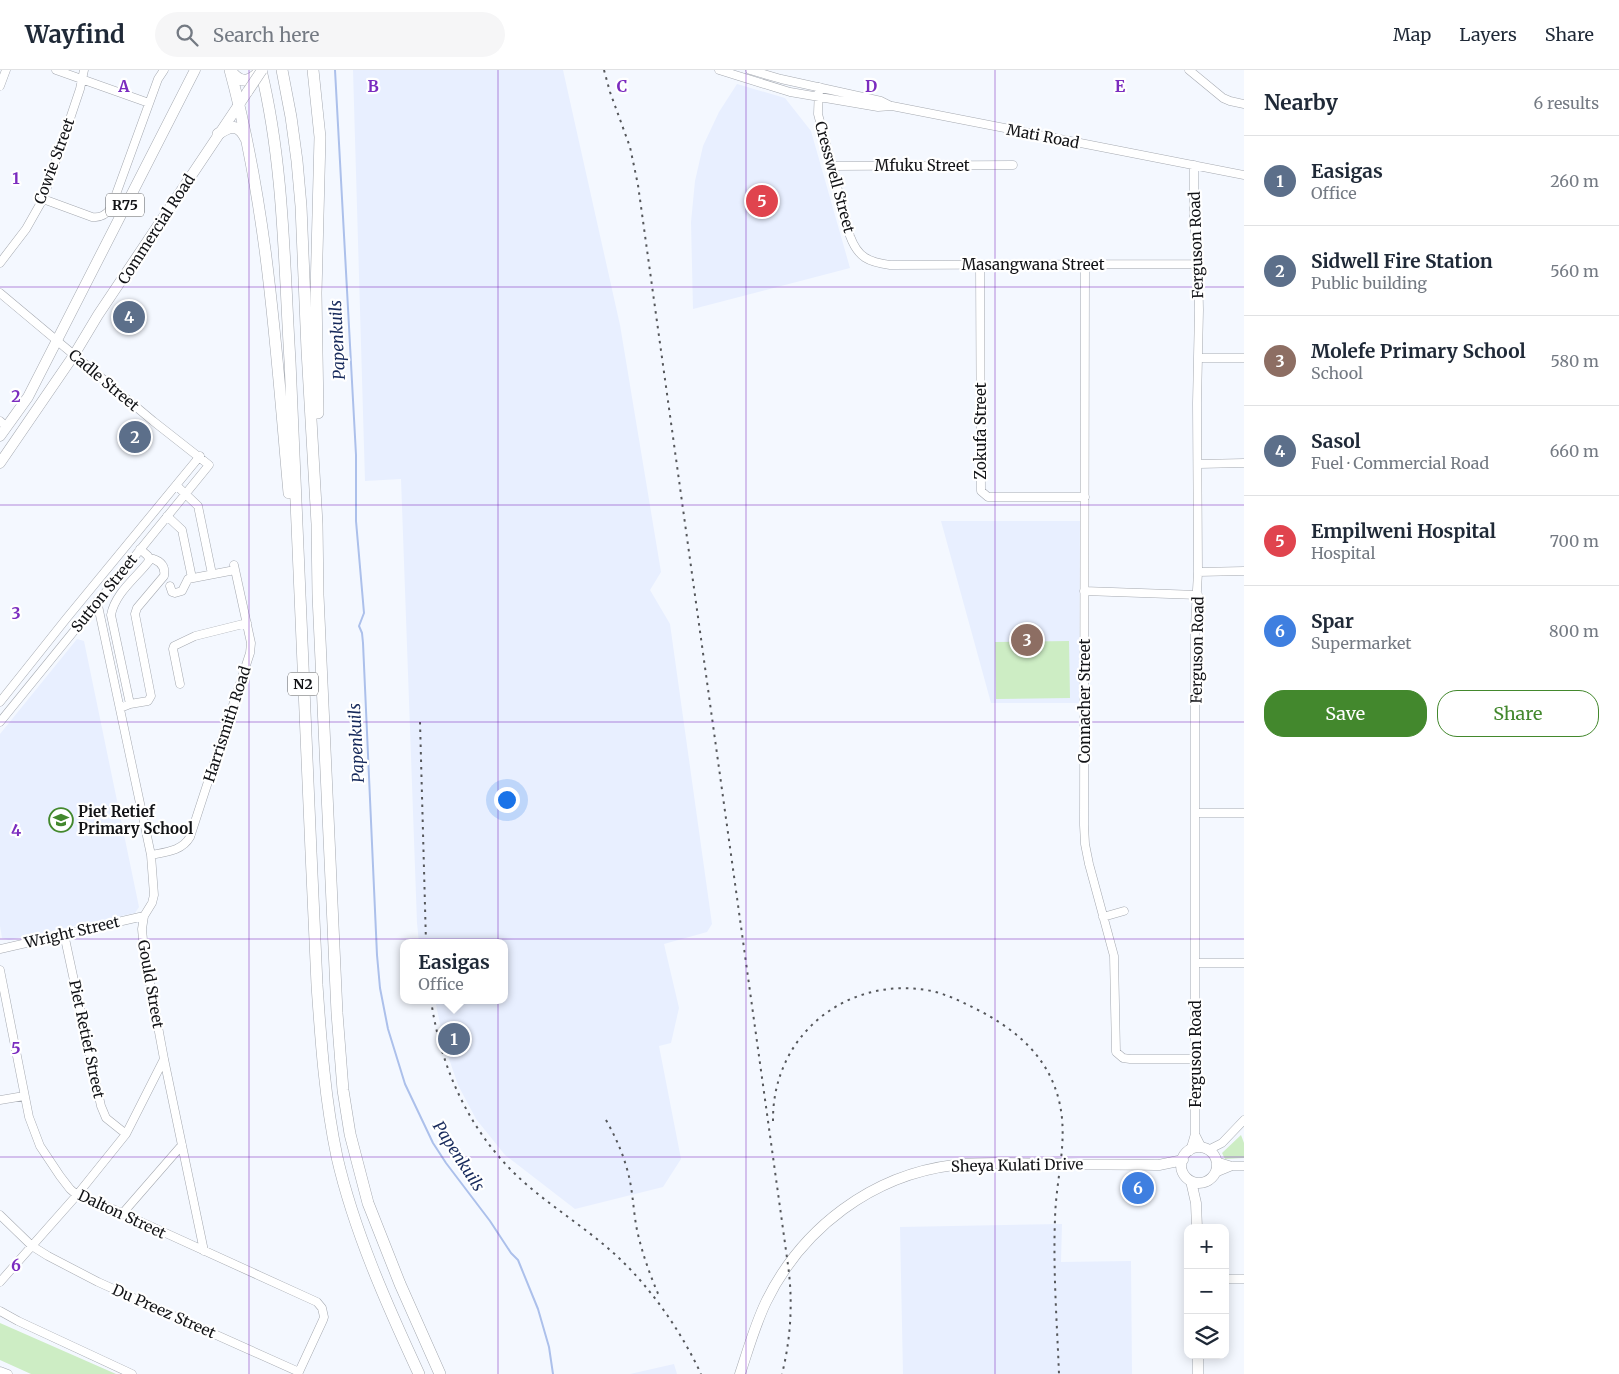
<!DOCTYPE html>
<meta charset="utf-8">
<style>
:root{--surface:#fff;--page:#f6f6f7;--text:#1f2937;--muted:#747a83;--line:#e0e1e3;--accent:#43882d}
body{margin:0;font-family:Merriweather,serif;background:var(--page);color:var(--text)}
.controls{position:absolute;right:15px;bottom:15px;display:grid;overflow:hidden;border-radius:10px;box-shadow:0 2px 12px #0003}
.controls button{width:45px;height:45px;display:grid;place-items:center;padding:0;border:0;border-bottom:1px solid var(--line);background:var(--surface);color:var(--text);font:25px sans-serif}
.you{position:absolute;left:506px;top:729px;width:18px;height:18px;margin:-12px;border:4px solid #fff;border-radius:50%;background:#1a73e8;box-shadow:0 0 0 8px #1a73e833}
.badge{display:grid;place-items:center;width:32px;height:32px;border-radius:50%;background:var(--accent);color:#fff;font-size:16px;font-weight:700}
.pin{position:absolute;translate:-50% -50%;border:2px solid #fff;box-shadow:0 1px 5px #0006}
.popup{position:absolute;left:400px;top:869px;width:108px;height:65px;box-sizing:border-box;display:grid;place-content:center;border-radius:10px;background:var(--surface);filter:drop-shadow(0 1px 4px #0005);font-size:16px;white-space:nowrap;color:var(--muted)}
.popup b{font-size:19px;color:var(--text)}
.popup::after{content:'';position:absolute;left:50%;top:100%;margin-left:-10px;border:10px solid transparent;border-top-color:var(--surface)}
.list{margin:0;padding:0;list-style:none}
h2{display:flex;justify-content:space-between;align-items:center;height:65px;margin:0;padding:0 20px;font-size:21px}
h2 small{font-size:16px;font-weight:400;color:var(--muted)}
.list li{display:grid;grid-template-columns:32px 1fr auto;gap:15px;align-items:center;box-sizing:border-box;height:90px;padding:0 20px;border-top:1px solid var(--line)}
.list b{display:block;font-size:19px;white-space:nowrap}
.list p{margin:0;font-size:16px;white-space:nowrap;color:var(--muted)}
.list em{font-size:16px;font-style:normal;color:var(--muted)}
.actions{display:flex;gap:10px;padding:15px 20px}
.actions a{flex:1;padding:11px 0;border:1px solid var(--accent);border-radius:20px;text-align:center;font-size:18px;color:var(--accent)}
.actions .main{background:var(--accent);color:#fff}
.icon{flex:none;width:28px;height:28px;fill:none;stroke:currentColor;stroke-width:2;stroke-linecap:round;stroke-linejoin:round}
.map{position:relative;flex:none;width:1244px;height:1304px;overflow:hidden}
header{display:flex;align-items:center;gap:30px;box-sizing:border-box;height:70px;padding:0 25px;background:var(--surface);border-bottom:1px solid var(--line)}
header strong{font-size:24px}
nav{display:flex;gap:28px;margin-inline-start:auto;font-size:18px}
.search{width:350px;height:45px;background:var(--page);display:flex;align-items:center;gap:12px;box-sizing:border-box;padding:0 18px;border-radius:28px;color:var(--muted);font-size:19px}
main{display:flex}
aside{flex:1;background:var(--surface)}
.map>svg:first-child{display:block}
.built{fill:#e8efff}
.green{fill:#cdedc4}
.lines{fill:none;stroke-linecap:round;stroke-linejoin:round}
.stream{stroke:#acc0eb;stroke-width:2}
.minor-casing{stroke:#a5a9b0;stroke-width:9}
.major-casing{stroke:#a5a9b0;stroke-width:11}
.highway-casing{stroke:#a5a9b0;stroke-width:12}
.minor{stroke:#fff;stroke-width:8}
.major{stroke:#fff;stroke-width:10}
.highway{stroke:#fff;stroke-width:11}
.rail{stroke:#55575b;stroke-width:2;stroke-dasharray:2.5 5;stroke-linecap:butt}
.major-bridge-casing{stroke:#a5a9b0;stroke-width:11;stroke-linecap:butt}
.major-bridge{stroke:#fff;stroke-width:10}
.grid{fill:none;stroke:#7b2cbf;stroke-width:1;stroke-opacity:0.55}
.labels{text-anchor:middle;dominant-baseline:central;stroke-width:4.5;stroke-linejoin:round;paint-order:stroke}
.shield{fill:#fff;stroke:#595a5c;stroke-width:1}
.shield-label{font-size:14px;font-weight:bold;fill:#121316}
.street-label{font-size:15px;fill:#121316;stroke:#fff}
.poi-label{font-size:15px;font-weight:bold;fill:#121316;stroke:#fff;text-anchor:start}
.water-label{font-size:16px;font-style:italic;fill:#16295b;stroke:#fff}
.grid-label{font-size:16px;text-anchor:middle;font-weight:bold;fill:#7b2cbf;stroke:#fff;stroke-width:4.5;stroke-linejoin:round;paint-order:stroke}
</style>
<header>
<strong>Wayfind</strong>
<div class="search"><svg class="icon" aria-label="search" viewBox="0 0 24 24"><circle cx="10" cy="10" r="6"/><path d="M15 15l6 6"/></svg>Search here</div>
<nav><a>Map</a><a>Layers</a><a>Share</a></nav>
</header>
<main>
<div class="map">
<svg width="1244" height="1304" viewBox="0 0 1244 1304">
<rect width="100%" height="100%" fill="#f4f8ff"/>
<!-- built -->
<path class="built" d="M353,0H563L620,255L661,502L650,520L670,554L712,854L707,862L664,874L679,938L671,973L659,976L681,1089L663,1117L575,1139L505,1085L476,1049L458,1015L445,977L435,930H504V873H419L417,853L401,409L365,411Z
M737,14L785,28L811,61L850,198L693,239L691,152L695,111L703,76L719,42Z
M941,451H1080L1079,633H991Z
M77,569L84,571L139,837L135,843L9,870L2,868L0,856V664Z
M1062,1154L1061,1192L1131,1191L1132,1304H903L900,1157Z
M674,1294L677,1304H630Z"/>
<!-- green -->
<path class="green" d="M1069,571L1070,628L996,629L995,572Z
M1241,1065L1244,1073V1088L1225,1089L1222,1083Z
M0,1253L116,1304H31L0,1290Z"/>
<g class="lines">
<!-- stream -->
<path class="stream" d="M335,0L356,385V451L364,543L359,556L362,563L363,573L377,885L380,918L388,959L405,1014L433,1073L446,1093L490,1151L511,1183L518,1190L538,1239L549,1277L553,1304"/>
<!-- minor casing -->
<g class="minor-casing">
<path id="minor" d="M56,0L149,33
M719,0L790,22L878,37L892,36L1244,105
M750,0L781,9L881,31L891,36
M1189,0L1223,28L1230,31L1244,34
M0,16L6,0
M819,17L818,44L850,166C858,188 869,192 890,195L1198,194
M832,96L1013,95
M43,129L92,147C101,148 106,145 111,138L158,9L164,0
M0,193L26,159L43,129L80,19L84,0
M980,194L981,421L988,427H1085
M1085,194L1084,755L1085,774L1089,794L1114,886L1116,982L1123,988L1130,989H1195
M0,223L153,351L209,395L0,652
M1198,288H1244
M0,351L7,357
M1199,394L1244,393
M176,415L198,436L212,504
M167,446L182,460L192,508
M1198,502L1244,501
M170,516L172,522L175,523L182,521L188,509L235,500
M1084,521L1198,525
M97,531L151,785L154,825L152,833L144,846L142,859L144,881L164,989L204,1181
M180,614L173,579L174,576L195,566L247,553
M0,632L66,549L200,386
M130,634L111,545C115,523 136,508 149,491L148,486L140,479
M120,638L130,634L148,631L151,626L135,544L137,538L164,506C166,495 159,490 149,488
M1195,743H1244
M151,785C166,782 182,781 190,767L250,583L251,573L234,495
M1103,847L1124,841
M64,864L101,1036L106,1048L126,1064
M0,879L144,846
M1195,893H1244
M0,900L29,1047L40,1076L60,1106L70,1119L77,1125L115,1140L306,1227L317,1232L322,1238L324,1247L323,1250L298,1304
M0,1030L24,1026
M1195,1064L1202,1078
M1208,1080L1222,1073L1244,1050
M1190,1081L1195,1064V556L1198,502L1197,333L1199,240L1198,194L1194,151V95
M1216,1091L1232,1096H1244
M1215,1103L1232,1096
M122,1144L182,1075
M0,1145L32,1176L48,1186L98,1212L299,1302
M1225,1209H1244
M0,1212L77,1125L126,1064L164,989
M0,1241L18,1251L132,1304
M0,1301L8,1304"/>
</g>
<!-- major casing -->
<g class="major-casing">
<path id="major" d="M0,366L28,327L195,0
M0,393L74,285L98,245L248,21
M1181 1095a18 18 0 1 1 36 0a18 18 0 1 1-36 0Z
M1191,1111L1196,1133L1197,1158
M1198,1285V1304
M740,1304C748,1280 755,1255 766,1232C802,1158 872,1105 954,1095C988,1091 1023,1094 1057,1094C1091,1095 1125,1094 1159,1095L1183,1090"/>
</g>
<!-- highway casing -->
<g class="highway-casing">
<path id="highway" d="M230,0C268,140 276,280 289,423
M230,0C241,15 250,12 261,0
M261,0C284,95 284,194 290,291C298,455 303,618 311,782C313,827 315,871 317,915C321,973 325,1030 337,1087C354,1161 387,1235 419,1304
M282,0L291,47L297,91L301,136L307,280L317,454L318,525L337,943L343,1020L350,1064L368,1133L400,1214L440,1304
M313,0L320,67L316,223L318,343
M218,64C231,55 239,54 246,69"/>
</g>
<!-- minor -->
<use href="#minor" class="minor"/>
<!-- major -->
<use href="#major" class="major"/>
<!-- highway -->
<use href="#highway" class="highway"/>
<!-- rail -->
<path class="rail" d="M604,0L610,22L630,77L638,115L788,1195C793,1231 791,1268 782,1304
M420,652L426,873
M431,930C441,1001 472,1067 526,1114C557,1141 592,1162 621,1190C653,1221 682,1263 701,1304
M606,1050C615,1066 622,1081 627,1099C633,1119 633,1140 637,1160C642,1183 650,1205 659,1226
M773,1051C772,967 844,907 926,920C946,923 964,933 982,942C1011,958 1036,977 1051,1008C1074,1057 1056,1100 1055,1149C1053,1201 1057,1253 1059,1304"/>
<!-- major-bridge casing -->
<g class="major-bridge-casing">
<path id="major-bridge" d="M248,21L262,0"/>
</g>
<!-- major-bridge -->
<use href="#major-bridge" class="major-bridge"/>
</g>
<!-- grid -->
<path class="grid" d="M249,0V1304M498,0V1304M746,0V1304M995,0V1304M0,217H1244M0,435H1244M0,652H1244M0,869H1244M0,1087H1244"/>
<!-- icons -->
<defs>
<g id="school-ring" transform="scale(1.25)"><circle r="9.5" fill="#fff" stroke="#43882d" stroke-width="1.5"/><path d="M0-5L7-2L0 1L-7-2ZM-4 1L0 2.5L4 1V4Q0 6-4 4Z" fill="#43882d"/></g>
</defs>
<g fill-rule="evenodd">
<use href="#school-ring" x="61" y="750"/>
</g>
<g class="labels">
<!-- shield labels -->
<g class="shield">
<rect x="106" y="123.5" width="38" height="23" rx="4"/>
<rect x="288" y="602.5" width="30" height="23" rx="4"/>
</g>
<g class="shield-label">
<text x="125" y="135">R75</text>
<text x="303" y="614">N2</text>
</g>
<!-- street labels -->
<g class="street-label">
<text transform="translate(1043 66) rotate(11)">Mati Road</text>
<text transform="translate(54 91) rotate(-70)">Cowie Street</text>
<text x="922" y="95">Mfuku Street</text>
<text transform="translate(835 107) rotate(75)">Cresswell Street</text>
<text transform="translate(156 159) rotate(-57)">Commercial Road</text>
<text transform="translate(1196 175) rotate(-92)">Ferguson Road</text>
<text x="1033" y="194">Masangwana Street</text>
<text transform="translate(104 310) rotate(40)">Cadle Street</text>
<text transform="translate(980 361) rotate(-90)">Zokufa Street</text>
<text transform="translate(104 523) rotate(-51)">Sutton Street</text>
<text transform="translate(1197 580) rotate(-89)">Ferguson Road</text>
<text transform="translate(1084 631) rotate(-90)">Connacher Street</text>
<text transform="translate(227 654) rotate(-72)">Harrismith Road</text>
<text transform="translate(72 862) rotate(-13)">Wright Street</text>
<text transform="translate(151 914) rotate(80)">Gould Street</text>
<text transform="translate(87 969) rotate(78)">Piet Retief Street</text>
<text transform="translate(1195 984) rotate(-90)">Ferguson Road</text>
<text transform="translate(1017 1095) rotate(-1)">Sheya Kulati Drive</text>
<text transform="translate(122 1144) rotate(25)">Dalton Street</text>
<text transform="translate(164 1241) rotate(24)">Du Preez Street</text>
</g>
<!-- poi labels -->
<g class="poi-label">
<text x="78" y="741">Piet Retief<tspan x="78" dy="17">Primary School</tspan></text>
</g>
<!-- water labels -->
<g class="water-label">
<text transform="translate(337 270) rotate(-93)">Papenkuils</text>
<text transform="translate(356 673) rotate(-93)">Papenkuils</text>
<text transform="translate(459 1086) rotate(57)">Papenkuils</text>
</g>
</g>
<g class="grid-label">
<text x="124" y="22">A</text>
<text x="373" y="22">B</text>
<text x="622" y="22">C</text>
<text x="871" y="22">D</text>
<text x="1120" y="22">E</text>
<text x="16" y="114">1</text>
<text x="16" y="332">2</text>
<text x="16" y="549">3</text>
<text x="16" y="766">4</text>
<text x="16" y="984">5</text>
<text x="16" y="1201">6</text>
</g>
</svg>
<div class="controls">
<button>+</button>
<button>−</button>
<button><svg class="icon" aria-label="layers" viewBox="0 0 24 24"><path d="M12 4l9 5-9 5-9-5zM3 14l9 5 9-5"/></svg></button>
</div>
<div class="you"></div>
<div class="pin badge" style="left:454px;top:969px;background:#5c6f8a">1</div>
<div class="popup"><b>Easigas</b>Office</div>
<div class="pin badge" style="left:135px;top:367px;background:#5c6f8a">2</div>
<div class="pin badge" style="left:1027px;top:570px;background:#8d6e63">3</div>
<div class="pin badge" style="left:129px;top:247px;background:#5c6f8a">4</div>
<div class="pin badge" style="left:762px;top:131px;background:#e0444e">5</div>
<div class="pin badge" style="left:1138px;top:1118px;background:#3f7fe0">6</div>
</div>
<aside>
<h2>Nearby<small>6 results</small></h2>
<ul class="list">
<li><span class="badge" style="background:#5c6f8a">1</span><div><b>Easigas</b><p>Office</p></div><em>260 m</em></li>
<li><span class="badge" style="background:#5c6f8a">2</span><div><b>Sidwell Fire Station</b><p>Public building</p></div><em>560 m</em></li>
<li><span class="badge" style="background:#8d6e63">3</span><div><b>Molefe Primary School</b><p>School</p></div><em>580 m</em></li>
<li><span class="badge" style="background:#5c6f8a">4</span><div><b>Sasol</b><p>Fuel · Commercial Road</p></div><em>660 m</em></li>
<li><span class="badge" style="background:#e0444e">5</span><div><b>Empilweni Hospital</b><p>Hospital</p></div><em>700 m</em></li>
<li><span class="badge" style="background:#3f7fe0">6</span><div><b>Spar</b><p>Supermarket</p></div><em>800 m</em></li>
</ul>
<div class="actions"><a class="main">Save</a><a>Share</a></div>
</aside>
</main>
